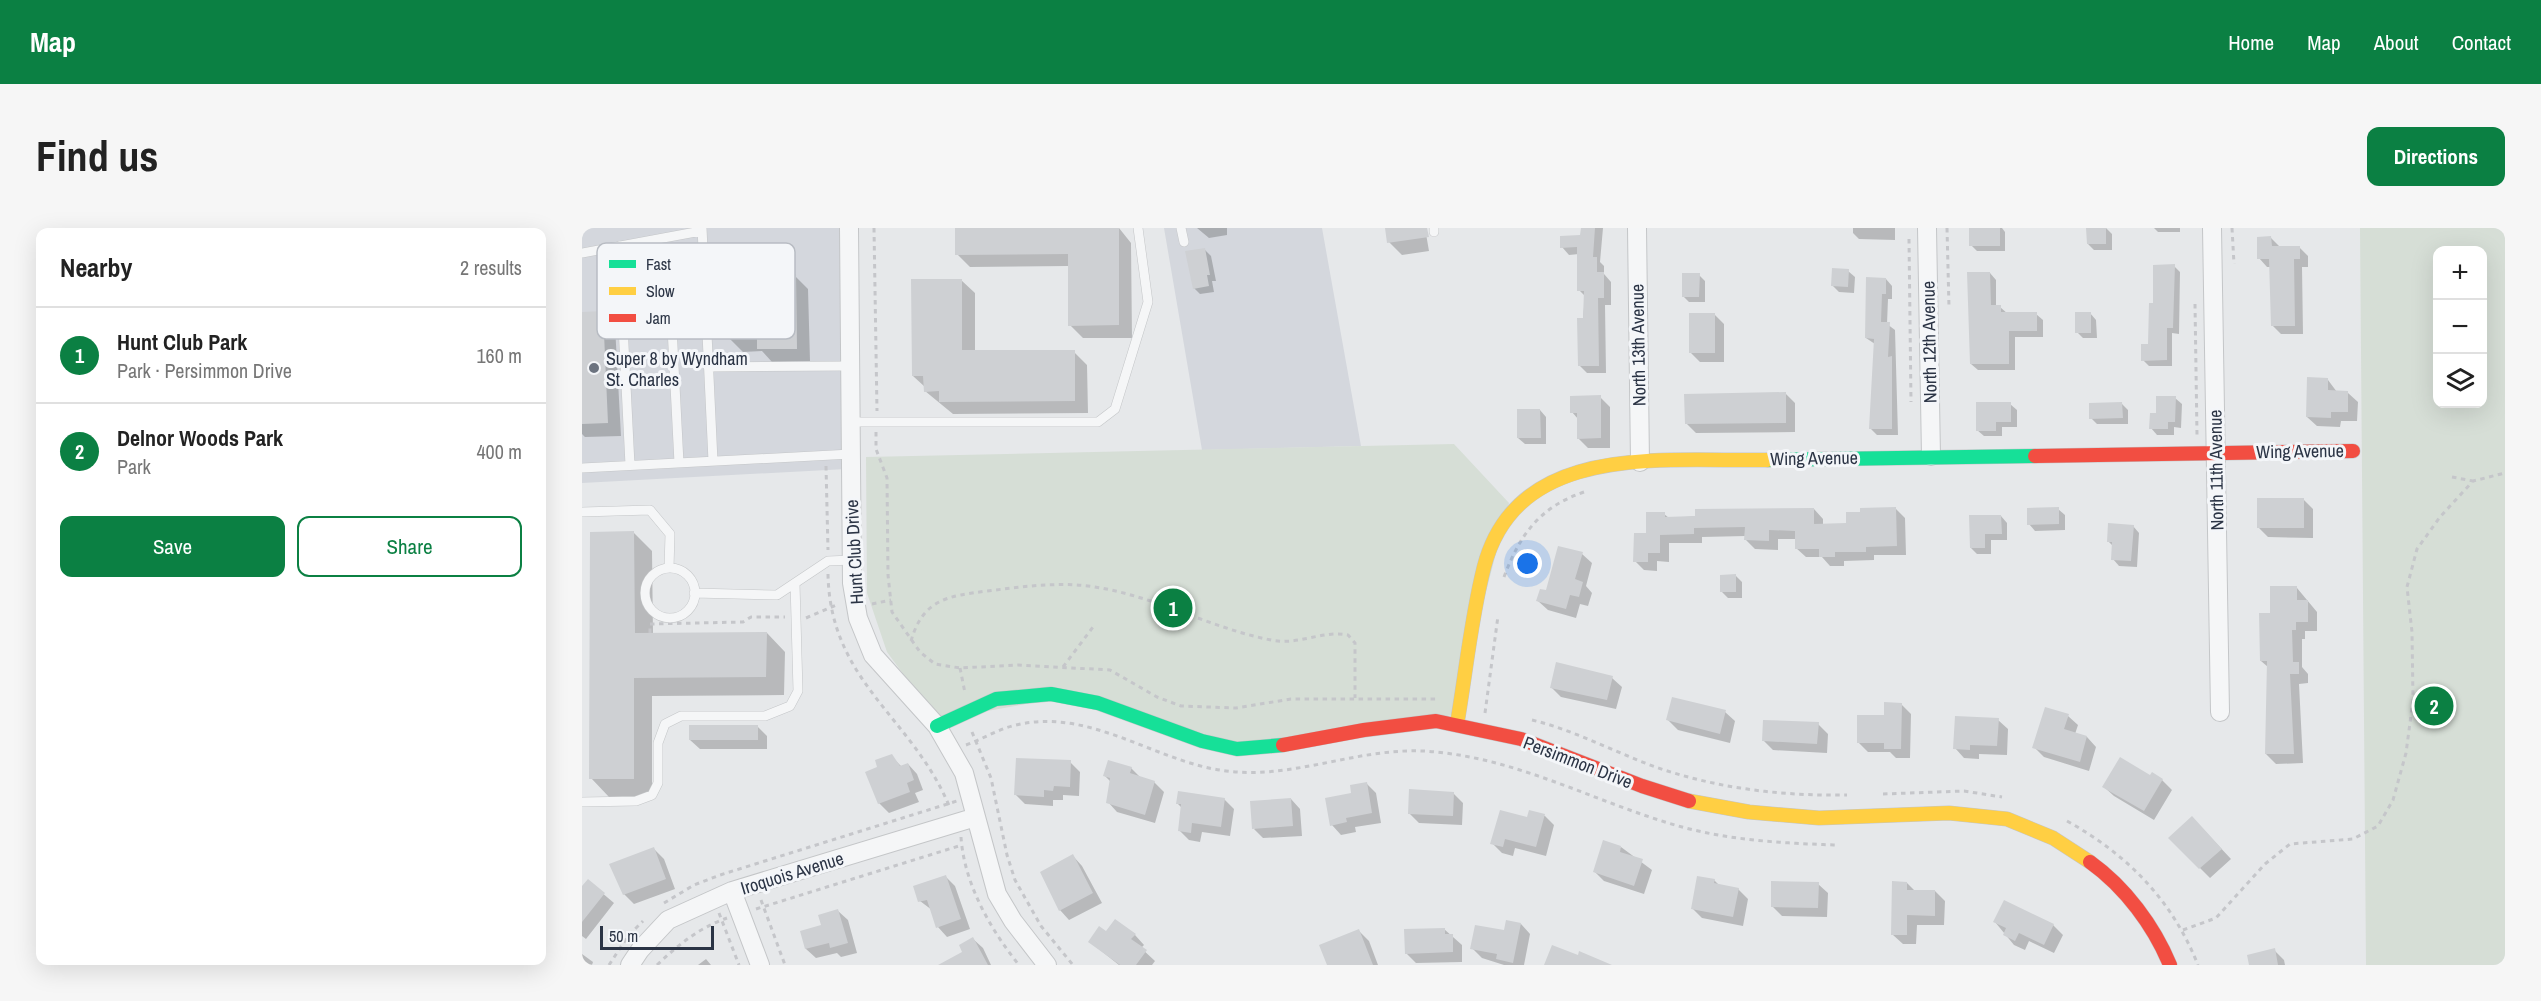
<!DOCTYPE html>
<meta charset="utf-8">
<style>
:root{--surface:#fff;--page:#f6f6f6;--text:#222;--muted:#767676;--line:#e0e0e0;--accent:#0b8043}
body{margin:0;font-family:"Archivo Narrow",sans-serif;background:var(--page);color:var(--text)}
.controls{position:absolute;right:18px;top:18px;display:grid;overflow:hidden;border-radius:12px;box-shadow:0 6px 24px #0002}
.controls button{width:54px;height:54px;display:grid;place-items:center;padding:0;border:0;border-bottom:2px solid var(--line);background:var(--surface);color:var(--text);font:30px sans-serif}
.scale{position:absolute;left:18px;bottom:15px;width:114px;box-sizing:border-box;padding-left:6px;border:3px solid #2b3445;border-top:0;font-size:16px;line-height:21px;white-space:nowrap;color:#2b3445;-webkit-text-stroke:4px #f4f6f9;paint-order:stroke}
.you{position:absolute;left:946px;top:336px;width:21px;height:21px;margin:-15px;border:4px solid #fff;border-radius:50%;background:#1a73e8;box-shadow:0 0 0 9px #1a73e833}
.badge{display:grid;place-items:center;width:39px;height:39px;border-radius:50%;background:var(--accent);color:#fff;font-size:20px;font-weight:700}
.pin{position:absolute;translate:-50% -50%;border:3px solid #fff;box-shadow:0 2px 6px #0006}
.list{margin:0;padding:0;list-style:none}
h2{display:flex;justify-content:space-between;align-items:center;height:78px;margin:0;padding:0 24px;font-size:26px}
h2 small{font-size:20px;font-weight:400;color:var(--muted)}
.list li{display:grid;grid-template-columns:39px 1fr auto;gap:18px;align-items:center;box-sizing:border-box;height:96px;padding:0 24px;border-top:2px solid var(--line)}
.list b{display:block;font-size:22px;white-space:nowrap}
.list p{margin:0;font-size:20px;white-space:nowrap;color:var(--muted)}
.list em{font-size:20px;font-style:normal;color:var(--muted)}
.actions{display:flex;gap:12px;padding:18px 24px}
.actions a{flex:1;padding:14px 0;border:2px solid var(--accent);border-radius:12px;text-align:center;font-size:21px;color:var(--accent)}
.actions .main{background:var(--accent);color:#fff}
.icon{flex:none;width:33px;height:33px;fill:none;stroke:currentColor;stroke-width:2;stroke-linecap:round;stroke-linejoin:round}
.map{position:relative;flex:none;width:1923px;height:737px;overflow:hidden;border-radius:12px}
header{display:flex;align-items:center;gap:36px;box-sizing:border-box;height:84px;padding:0 30px;background:var(--accent);color:#fff}
header strong{font-size:28px}
nav{display:flex;gap:33px;margin-inline-start:auto;font-size:21px}
.intro{display:flex;align-items:center;justify-content:space-between;box-sizing:border-box;height:144px;padding:0 36px}
h1{margin:0;font-size:42px}
.button{padding:15px 27px;border-radius:12px;background:var(--accent);color:#fff;font-size:21px;font-weight:700}
main{display:flex;gap:36px;padding:0 36px}
aside{flex:1;background:var(--surface);border-radius:12px;box-shadow:0 6px 24px #0002}
.map>svg:first-child{display:block}
.built{fill:#d4d7dd}
.green{fill:#d6ded6;fill-rule:evenodd}
.shadow{fill:#0003}
.building{fill:#ced0d3}
.lines{fill:none;stroke-linecap:round;stroke-linejoin:round}
.lane-casing{stroke:#c4c6c8;stroke-width:10}
.street-casing{stroke:#c4c6c8;stroke-width:20}
.fast-casing{stroke:#c4c6c8;stroke-width:15}
.slow-casing{stroke:#c4c6c8;stroke-width:15}
.jam-casing{stroke:#c4c6c8;stroke-width:15}
.path{stroke:#c5c6ca;stroke-width:3;stroke-dasharray:4.5 4.5;stroke-linecap:butt}
.lane{stroke:#f5f6f7;stroke-width:9}
.street{stroke:#f5f6f7;stroke-width:18}
.fast{stroke:#16e098;stroke-width:14}
.slow{stroke:#ffcf43;stroke-width:14}
.jam{stroke:#f24e42;stroke-width:14}
.poi-dot{fill:#6c737f;stroke:#f4f6f9;stroke-width:2}
.labels{text-anchor:middle;dominant-baseline:central;stroke-width:6;stroke-linejoin:round;paint-order:stroke}
.street-label{font-size:18px;fill:#2b3445;stroke:#f4f6f9}
.poi-label{font-size:18px;fill:#2b3445;stroke:#f4f6f9;text-anchor:start}
.key{fill:#f4f6f9;stroke:#b8bcc3;stroke-width:1.5}
.key-label{font-size:16px;fill:#2b3445}
</style>
<header>
<strong>Map</strong>
<nav><a>Home</a><a>Map</a><a>About</a><a>Contact</a></nav>
</header>
<div class="intro"><h1>Find us</h1><a class="button">Directions</a></div>
<main>
<aside>
<h2>Nearby<small>2 results</small></h2>
<ul class="list">
<li><span class="badge">1</span><div><b>Hunt Club Park</b><p>Park · Persimmon Drive</p></div><em>160 m</em></li>
<li><span class="badge">2</span><div><b>Delnor Woods Park</b><p>Park</p></div><em>400 m</em></li>
</ul>
<div class="actions"><a class="main">Save</a><a>Share</a></div>
</aside>
<div class="map">
<svg width="1923" height="737" viewBox="0 0 1923 737">
<rect width="100%" height="100%" fill="#e6e8ea"/>
<!-- built -->
<path class="built" d="M0,0H261L264,241L0,255Z
M582,0H740L779,218L620,222Z"/>
<!-- green -->
<path class="green" d="M1778,0H1923V737H1784ZM1856,22H1900V176H1856Z
M872,216L927,275L872,487L654,516L500,466L355,492L305,424L285,365L284,229Z"/>
<!-- shadow -->
<path class="shadow" d="M375,0H537L549,15L550,110H501L488,97L487,38L388,39L375,26Z
M615,0H645V7L627,10Z
M805,0H843L847,23L820,27L807,14Z
M1000,0H1021L1018,34L1022,38V46L1029,54V77H1023L1024,145H1005L997,137L1003,68L997,62V26L987,27L980,19L999,9Z
M1271,0H1313V12L1277,11L1271,5Z
M1389,0H1420L1423,4V23H1395L1389,17Z
M1524,0L1530,6V22H1512L1506,16Z
M1572,0H1598V4H1576Z
M1689,10L1697,18L1717,19L1726,28V39H1720L1721,106H1699L1690,97L1689,39H1685L1677,30Z
M623,22L629,28L634,53H630L632,64L618,66L612,60Z
M1592,38L1598,44L1597,106L1590,105V138H1567L1561,132L1568,117L1573,77Z
M1266,43L1273,49L1272,65L1257,64L1250,57Z
M1408,45L1414,52V79H1418L1426,86H1454L1461,92V109H1433V142H1396L1389,136Z
M1117,47L1123,53V74H1107L1101,68Z
M213,48L226,61L228,133L190,134L180,123L161,124L148,111Z
M1304,51L1310,58V71H1306L1305,96L1313,102L1316,207H1295L1289,201L1293,116L1284,110Z
M379,52L393,65V124H492L505,137L506,185L371,186L343,163V159L331,148Z
M20,85L33,98L39,208L3,209L0,206V86Z
M1508,85L1514,92L1515,110H1501L1495,104Z
M1132,86L1142,96V134H1118L1109,125Z
M1746,152L1755,164L1766,165L1776,174L1775,193H1759L1758,199L1735,198L1725,189Z
M1203,165L1213,175V204L1114,205L1104,195Z
M1018,169L1028,179V220H1006L996,210V191L990,184Z
M1593,170L1600,176L1599,200L1592,199V207H1575L1569,200L1575,186Z
M1428,176L1435,182V199H1420V208H1402L1395,202Z
M1540,176L1546,182V196H1515L1509,190Z
M958,182L964,189V216H943L936,210Z
M1721,271L1731,281V310L1686,309L1677,300Z
M1232,281L1241,291V297H1266L1314,281L1323,290L1324,327H1292V332L1262,333V338H1248L1240,329H1224L1214,320V311H1196V322L1173,321L1164,312V308L1120,309V315H1087V334L1075,333V343L1062,342L1053,333L1065,306L1082,286L1087,290Z
M1476,281L1483,287V302L1453,303L1447,296Z
M1419,288L1425,295V312H1409V326H1395L1389,320Z
M1551,298L1557,305L1555,339L1537,338L1531,331V318L1526,313Z
M51,304L70,323L71,407L185,405L203,424L202,467L70,468V569H27L9,550Z
M1000,326L1010,335L1004,358L1010,365L1006,378L998,376L994,390L966,382L956,373Z
M1154,348L1160,354V370H1146L1140,364Z
M1715,360L1735,384V403H1723V411H1720V439L1726,446V455L1717,456L1721,535L1694,536L1684,526L1686,439L1679,433L1690,386Z
M1030,450L1040,459L1034,481L979,469L969,459Z
M1319,476L1329,486L1328,530H1314L1308,524H1286L1276,514Z
M1143,484L1153,493L1148,515L1096,502L1086,492Z
M1486,488L1496,497L1493,506L1505,509L1514,519L1507,543L1462,529L1452,519Z
M1416,492L1426,501L1425,527L1397,526V531L1382,530L1373,520Z
M1236,496L1246,506L1245,525L1191,522L1182,513Z
M175,498L185,508V521H118L108,512Z
M309,528L320,539L326,536L335,546L341,562L333,565L337,574L307,585L297,575V540Z
M488,534L498,544L497,568L481,567V572H471V578L443,576L434,567Z
M549,540L559,550L572,554L582,564L573,595L535,584L526,574L529,554L523,548Z
M1568,549L1580,552L1590,562L1572,592L1532,568L1522,559Z
M784,555L794,565L799,595L773,599L774,604L759,607L750,597L771,566Z
M871,565L881,575L880,597L837,595L827,585Z
M642,571L652,581L648,608L620,604L618,614L607,612L597,602L600,580L595,575Z
M709,571L718,581L720,608L681,610L672,601Z
M948,583L963,588L972,597L964,628L933,620L931,628L920,625L910,615L946,591Z
M1620,600L1649,631L1628,650L1588,610Z
M1039,619L1070,642L1062,666L1022,653L1012,643Z
M72,621L82,631L93,661L52,676L42,666Z
M491,628L500,638L520,675L487,692L478,682Z
M363,648L373,658L388,701L365,709L356,699L350,682L338,673Z
M1132,652L1138,658L1156,661L1166,671L1161,698L1120,690L1111,681Z
M6,653L32,675L4,711L0,708V661Z
M1325,655L1333,663H1353L1363,673L1362,697H1335L1334,716H1321L1311,707Z
M1236,656L1246,665L1245,689L1200,688L1190,678Z
M256,683L266,692L275,725L259,729L255,725L234,730L224,721L220,704L240,698Z
M1413,694L1471,697L1481,707L1472,725L1447,713L1443,722L1432,717Z
M939,696L948,706L942,737H922L900,730L890,720Z
M862,701L880,717V734L834,735L824,725Z
M777,703L787,713L796,737H746L739,718Z
M524,705L553,707L562,717L559,720L573,733L570,737H537L508,714Z
M391,711L401,720L409,737H375L372,730L382,725Z
M1692,722L1702,732L1703,737H1669L1667,728Z
M0,726L11,734L10,737H0Z
M124,731L129,737H116Z"/>
<!-- building -->
<path class="building" d="M373,0H537V97L486,98V26L373,27Z
M803,0H845L847,9L805,15Z
M999,0H1013L1011,29H1015V44H1022V70H1016L1017,138H996L995,90H1001L1002,63H995V19L978,20V8L998,7Z
M1387,0H1418V18H1387Z
M1504,0H1524V16H1505Z
M1689,8L1690,18H1718V31H1712L1713,98H1689L1687,31H1675V9Z
M623,20L628,47H625L627,58L611,61L603,23Z
M1593,36L1591,100H1585V132L1559,133V116H1566L1567,75H1571V37Z
M1250,40L1267,41L1266,59L1249,58Z
M1385,44H1408L1409,77H1419V84H1455V103H1427V136H1388Z
M1100,45H1118L1117,69H1100Z
M214,46L215,121H175V111H146L145,47Z
M1284,49L1304,50V66H1300L1299,94H1308L1306,129L1310,128V201H1287L1292,111L1283,110Z
M329,51H380V122H493V173L357,174V163L342,164L341,148H330Z
M21,83L26,195L0,196V84Z
M1493,84H1509V105H1493Z
M1107,85H1133V125H1107Z
M1725,149L1746,150V162L1766,163V184H1749V190L1724,189Z
M1204,164V195L1103,196L1102,166Z
M1019,167V210L995,211V185H988V168Z
M1574,168H1594L1593,194H1586V201H1567L1568,185H1574Z
M1394,174H1429V194H1414V203H1394Z
M1540,174L1541,190L1507,191V175Z
M935,181H958L959,210H935Z
M1675,270H1722V300H1675Z
M1314,279L1315,318L1284,319V324H1253V329H1237V321H1213V303L1187,302V313L1162,312L1163,299L1112,300V306L1078,307V325H1066V334H1051L1052,305H1064V284H1083V289L1113,288V281L1232,280V296L1264,295V284H1278V280Z
M1477,279V296L1445,297V280Z
M1387,287H1419L1420,306H1403V320H1388Z
M1526,295L1552,297L1549,333L1529,332L1530,314H1525Z
M52,303L53,405L185,404L184,449L52,450V551H7L8,304Z
M976,318L1001,324L993,351L1001,354L997,369L988,367L984,381L954,373L958,361L964,362Z
M1154,346V364H1138V347Z
M1688,358H1715V372H1726V394H1714V402H1710L1711,434H1717V446H1708L1712,526H1683L1685,433H1678L1677,385H1688Z
M974,434L1031,448L1025,472L968,460Z
M1090,469L1144,482L1138,506L1084,492Z
M1302,474L1320,475L1319,521H1302V515H1275V487H1302Z
M1463,479L1487,486L1482,501L1505,508L1498,534L1450,520Z
M1373,488L1417,490L1415,518L1388,517V522L1371,521Z
M1181,492L1237,494L1235,516L1180,513Z
M107,497H176V512H107Z
M310,526L318,538L326,535L332,552L325,555L328,564L296,576L283,544L295,539L293,532Z
M1538,529L1568,547L1570,544L1581,551L1562,583L1520,559Z
M434,530L489,532L488,559L472,558L471,563L462,562V569L432,567Z
M526,532L550,539L548,545L573,553L563,587L524,575L528,550L521,548Z
M785,554L790,585L764,590L765,594L748,598L743,570L769,565L768,557Z
M827,561L872,564L871,588L826,586Z
M596,563L643,570L639,599L610,595L609,605L596,603L599,576H594Z
M709,570L711,598L670,601L668,573Z
M918,582L945,589L947,582L963,586L954,619L923,611L921,619L908,616Z
M1610,588L1640,621L1617,641L1586,610Z
M1021,612L1039,618L1038,624L1061,631L1052,658L1011,644Z
M72,619L84,651L41,667L27,636Z
M491,626L511,665L477,683L458,644Z
M364,647L379,691L354,700L345,672L336,674L331,658Z
M1115,648L1133,651L1132,655L1157,660L1151,689L1109,681Z
M6,651L23,665L0,694V658Z
M1189,653L1237,654L1236,680L1189,679Z
M1310,653L1325,654V662H1353V688L1325,687V707H1309Z
M1422,672L1472,696L1462,717L1437,705L1433,713L1421,707L1424,700L1411,694Z
M256,681L266,715L248,720L247,715L223,721L218,703L239,697L236,687Z
M533,691L554,706L549,711L565,722L554,737H538L506,714L517,698L524,703Z
M924,692L939,695L931,735L914,731L915,726L888,721L893,697L922,702Z
M863,700V706H871V724L823,726L822,701Z
M777,701L791,737H745L737,717Z
M391,709L406,737H356L380,724L377,717Z
M970,717L996,727L997,723L1030,737H962Z
M1693,720L1696,737H1667L1665,727Z"/>
<g class="lines">
<!-- lane casing -->
<g class="lane-casing">
<path id="lane" d="M120,0L131,233
M599,0L602,14
M852,0V4
M37,18L48,237
M0,25L119,3
M41,82L89,80L97,235
M126,139L268,138
M269,194H516L533,181L566,74L556,0
M0,240L269,226
M0,284L68,282L88,306L87,340
M63 365a25 25 0 1 1 50 0a25 25 0 1 1-50 0Z
M112,365L195,367L246,333L270,332
M0,574L54,573L70,567L76,555V515L83,496L99,488H183L208,478L216,463L213,355"/>
</g>
<!-- street casing -->
<g class="street-casing">
<path id="street" d="M267,0L270,355L276,390L291,427L355,498L382,545L415,666L431,693L465,737
M1055,0L1058,234
M1345,0L1349,228
M1630,0L1638,484
M150,663L178,737
M48,737L58,722L86,692L150,663L394,589"/>
</g>
<!-- fast casing -->
<g class="fast-casing">
<path id="fast" d="M1186,232L1453,228
M355,498L414,471L469,466L516,475L620,513L655,521L701,517"/>
</g>
<!-- slow casing -->
<g class="slow-casing">
<path id="slow" d="M875,496C884,444 889,390 902,339C935,212 1085,234 1186,232
M1107,573L1167,584L1237,590L1367,585L1425,591L1471,610L1508,634"/>
</g>
<!-- jam casing -->
<g class="jam-casing">
<path id="jam" d="M1453,228L1771,223
M701,517L782,502L854,493L939,511L1060,558L1107,573
M1508,634C1543,659 1572,698 1588,737"/>
</g>
<!-- path -->
<path class="path" d="M292,0L295,183
M1365,0L1367,79
M1650,0L1652,36
M1327,11L1329,174
M1613,76L1615,207
M294,204V221L305,250L306,347L310,384L338,424L353,436L378,440L436,437L528,442L575,469L599,478L654,480L709,471H854
M244,238L246,322
M1870,249L1891,253
M246,346C248,455 331,489 368,580
M922,349C938,306 958,279 1002,264
M290,376L309,372
M224,390L257,376
M68,405V396L161,394L169,389H203
M329,413C341,371 366,368 405,363C439,359 472,354 506,358C570,366 627,400 689,412C715,418 740,402 766,407L773,415V470
M481,439L511,399
M378,440L383,465
M903,485L916,388
M950,492C1000,504 1044,531 1092,545C1148,562 1207,568 1265,567
M390,504L409,550L425,627L433,652L459,698L491,737
M384,517C401,511 416,501 434,497C508,479 573,534 644,543C716,552 781,516 854,524C936,532 1006,570 1083,594C1139,612 1196,615 1253,617
M1301,566L1382,563L1420,569
M1485,593C1546,627 1590,672 1616,737
M379,609C382,655 408,701 437,737
M179,672L203,737
M82,675L112,657L138,647L375,573
M174,681L380,617
M137,685L157,737
M1601,702L1634,690L1683,636L1708,616L1771,611L1796,598L1811,572L1824,525L1831,472L1830,404L1825,359L1835,321L1858,289L1891,253L1923,245
M27,737L46,708L61,693
M75,737C97,716 117,700 145,690"/>
<!-- lane -->
<use href="#lane" class="lane"/>
<!-- street -->
<use href="#street" class="street"/>
<!-- fast -->
<use href="#fast" class="fast"/>
<!-- slow -->
<use href="#slow" class="slow"/>
<!-- jam -->
<use href="#jam" class="jam"/>
</g>
<!-- markers -->
<circle class="poi-dot" cx="12" cy="140" r="6"/>
<g class="labels">
<!-- street labels -->
<g class="street-label">
<text transform="translate(1347 114) rotate(-91)">North 12th Avenue</text>
<text transform="translate(1056 117) rotate(-91)">North 13th Avenue</text>
<text transform="translate(1718 223) rotate(-1)">Wing Avenue</text>
<text transform="translate(1232 230) rotate(-1)">Wing Avenue</text>
<text transform="translate(1634 242) rotate(-91)">North 11th Avenue</text>
<text transform="translate(272 324) rotate(-93)">Hunt Club Drive</text>
<text transform="translate(996 534) rotate(21)">Persimmon Drive</text>
<text transform="translate(210 645) rotate(-17)">Iroquois Avenue</text>
</g>
<!-- poi labels -->
<g class="poi-label">
<text x="24" y="130">Super 8 by Wyndham<tspan x="24" dy="21">St. Charles</tspan></text>
</g>
</g>
<!-- legend -->
<rect x="15" y="15" width="198" height="96" rx="9" class="key"/>
<rect x="27" y="32" width="27" height="8" fill="#16e098"/>
<rect x="27" y="59" width="27" height="8" fill="#ffcf43"/>
<rect x="27" y="86" width="27" height="8" fill="#f24e42"/>
<g class="key-label">
<text x="64" y="42">Fast</text>
<text x="64" y="69">Slow</text>
<text x="64" y="96">Jam</text>
</g>
</svg>
<div class="controls">
<button>+</button>
<button>−</button>
<button><svg class="icon" aria-label="layers" viewBox="0 0 24 24"><path d="M12 4l9 5-9 5-9-5zM3 14l9 5 9-5"/></svg></button>
</div>
<div class="scale">50 m</div>
<div class="you"></div>
<div class="pin badge" style="left:591px;top:380px">1</div>
<div class="pin badge" style="left:1852px;top:478px">2</div>
</div>
</main>
